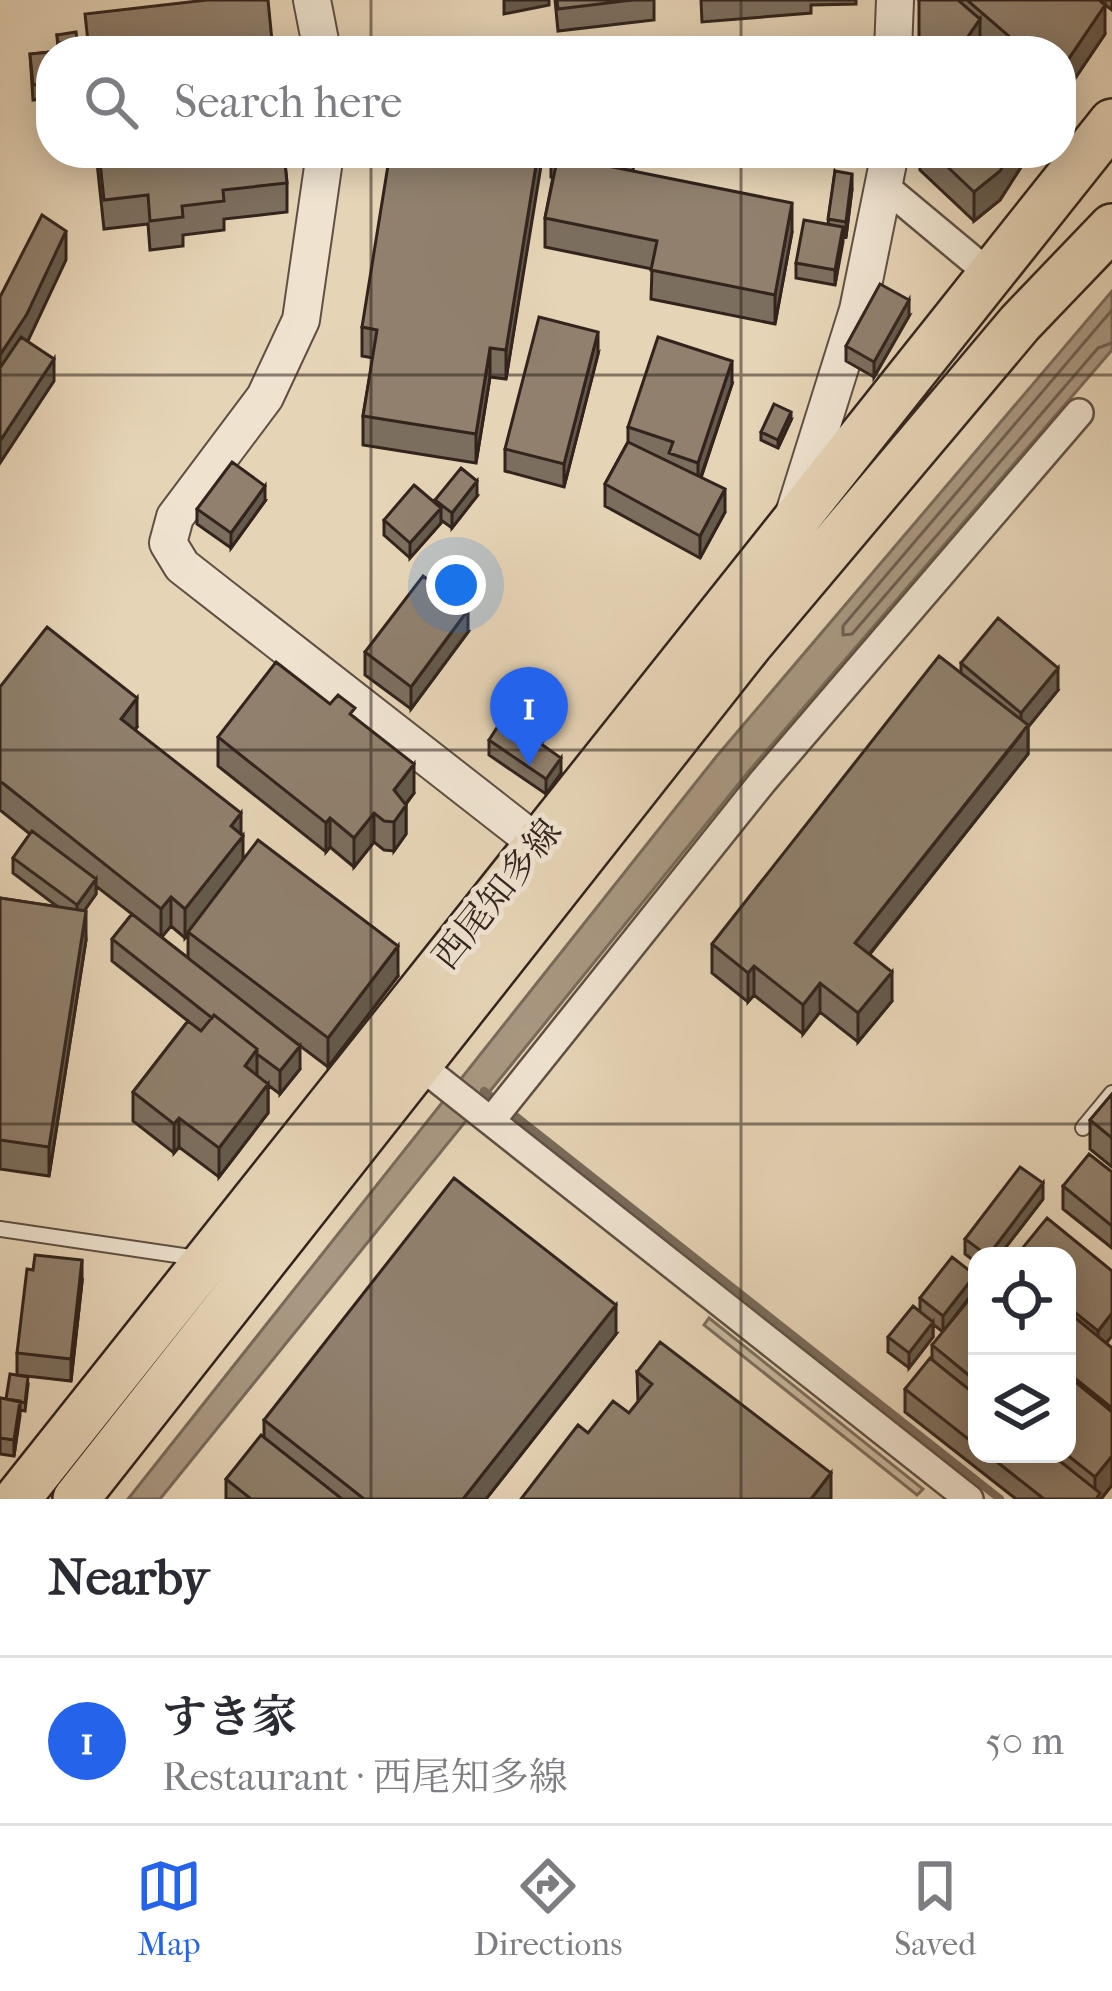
<!DOCTYPE html>
<meta charset="utf-8">
<style>
:root{--surface:#fff;--page:#f2f2f3;--text:#2b2b33;--muted:#7c7c81;--line:#e1e1e2;--accent:#2563eb}
body{margin:0;font-family:"IM FELL French Canon","Noto Serif JP",serif;background:var(--page);color:var(--text)}
.controls{position:absolute;right:36px;bottom:36px;display:grid;overflow:hidden;border-radius:24px;box-shadow:0 6px 30px #0003}
.controls button{width:108px;height:108px;display:grid;place-items:center;padding:0;border:0;border-bottom:3px solid var(--line);background:var(--surface);color:var(--text);font:60px sans-serif}
.you{position:absolute;left:456px;top:585px;width:42px;height:42px;margin:-30px;border:9px solid #fff;border-radius:50%;background:#1a73e8;box-shadow:0 0 0 18px #1a73e833}
.badge{display:grid;place-items:center;width:78px;height:78px;border-radius:50%;background:var(--accent);color:#fff;font-size:39px;font-weight:700}
.pin{position:absolute;translate:-50% -99px;filter:drop-shadow(0 3px 6px #0008)}
.pin::after{content:'';position:absolute;top:63px;width:42px;height:36px;background:inherit;clip-path:polygon(0 0,100% 0,50% 100%)}
.list{margin:0;padding:0;list-style:none}
h2{display:flex;justify-content:space-between;align-items:center;height:156px;margin:0;padding:0 48px;font-size:51px}
h2 small{font-size:39px;font-weight:400;color:var(--muted)}
.list li{display:grid;grid-template-columns:78px 1fr auto;gap:36px;align-items:center;box-sizing:border-box;height:168px;padding:0 48px;border-top:3px solid var(--line)}
.list b{display:block;font-size:45px;white-space:nowrap}
.list p{margin:0;font-size:39px;white-space:nowrap;color:var(--muted)}
.list em{font-size:39px;font-style:normal;color:var(--muted)}
.icon{flex:none;width:66px;height:66px;fill:none;stroke:currentColor;stroke-width:2;stroke-linecap:round;stroke-linejoin:round}
.map{position:relative;flex:none;width:1112px;height:1499px;overflow:hidden}
.search{position:absolute;background:var(--surface);box-shadow:0 6px 30px #0003;left:36px;right:36px;top:36px;height:132px;display:flex;align-items:center;gap:30px;box-sizing:border-box;padding:0 42px;border-radius:48px;color:var(--muted);font-size:45px}
.sheet{height:324px;background:var(--surface)}
nav{display:flex;justify-content:space-around;align-items:center;box-sizing:border-box;height:168px;border-top:3px solid var(--line);background:var(--surface);font-size:33px;color:var(--muted)}
nav a{display:grid;justify-items:center;gap:6px}
nav .on{color:var(--accent)}
.map>svg:first-child{display:block}
.green{fill:#c7b69c;stroke:#7c6d5c;stroke-width:3}
.water{fill:#a99882;stroke:#796a5a;stroke-width:3}
.lines{fill:none;stroke-linecap:round;stroke-linejoin:round}
.shore{stroke:#6e5e50;stroke-width:3}
.stream{stroke:#796a5a;stroke-width:8}
.service-casing{stroke:#5f5043;stroke-width:18}
.minor-casing{stroke:#5f5043;stroke-width:32}
.tertiary-casing{stroke:#5f5043;stroke-width:40}
.primary-casing{stroke:#32241d;stroke-width:50}
.service{stroke:#efe3d0;stroke-width:14}
.minor{stroke:#efe3d0;stroke-width:27}
.tertiary{stroke:#efe3d0;stroke-width:36}
.primary{stroke:#e6d4b6;stroke-width:45}
.wall{fill:#7c6e5e;stroke:#32241d;stroke-width:3;fill-rule:evenodd}
.shaded-wall{fill:#655a4c;stroke:#32241d;stroke-width:3}
.building{fill:#90806d;stroke:#32241d;stroke-width:3}
.grid{fill:none;stroke:#32241d;stroke-width:3;stroke-opacity:0.55}
.labels{text-anchor:middle;dominant-baseline:central;stroke-width:10;stroke-linejoin:round;paint-order:stroke}
.street-label{font-size:36px;fill:#32241d;stroke:#efe3d0}
</style>
<div class="map">
<svg width="1112" height="1499" viewBox="0 0 1112 1499">
<rect width="100%" height="100%" fill="#e6d4b6"/>
<filter id="stains"><feTurbulence type="fractalNoise" baseFrequency=".00167" numOctaves="4"/><feColorMatrix values="0 0 0 0 .2 0 0 0 0 .09 0 0 0 0 .02 0 0 0 .5 -.17"/></filter>
<radialGradient id="worn" r=".72"><stop offset=".6" stop-color="#630" stop-opacity="0"/><stop offset="1" stop-color="#630" stop-opacity=".3"/></radialGradient>
<!-- green -->
<path class="green" d="M709,1318L923,1489L917,1495L704,1325Z"/>
<!-- water -->
<path class="water" d="M1112,291V350L749,771L160,1499H128L716,757Z"/>
<g class="lines">
<!-- shore -->
<path class="shore" d="M1112,310L843,626V635L852,634L1098,348L1112,343"/>
<!-- stream -->
<path class="stream" d="M484,1091L1000,1499"/>
<!-- service casing -->
<g class="service-casing">
<path id="service" d="M1083,1128L1112,1093
M0,1229L197,1258"/>
</g>
<!-- minor casing -->
<g class="minor-casing">
<path id="minor" d="M883,185L992,276
M421,1066L969,1499
M491,1121L763,781L1079,413"/>
</g>
<!-- tertiary casing -->
<g class="tertiary-casing">
<path id="tertiary" d="M312,0L322,51
M893,51L895,0
M325,153L301,320L265,397L175,517L168,543L182,566L556,858
M794,514L858,310L890,153"/>
</g>
<!-- primary casing -->
<g class="primary-casing">
<path id="primary" d="M17,1499L1112,122
M76,1499L749,645L1020,323L1112,227"/>
</g>
<!-- service -->
<use href="#service" class="service"/>
<!-- minor -->
<use href="#minor" class="minor"/>
<!-- tertiary -->
<use href="#tertiary" class="tertiary"/>
<!-- primary -->
<use href="#primary" class="primary"/>
</g>
<!-- wall -->
<path class="wall" d="M555,0H654V20L558,31Z
M701,0H856V4L811,5V13L702,22Z
M919,0H1099L1105,34L1061,99V51H992L980,41V48Z
M1099,0H1112V10Z
M57,35L77,40V48L58,50Z
M51,52V98L33,100L30,54Z
M96,153H284L287,183V212L224,219V230L183,235V246L150,250L148,224L104,229Z
M542,153L506,379L490,377L476,463L363,445V416L373,358L362,356V327Z
M551,153H635L633,171L792,232L775,324L651,299L652,269L545,247V218L553,177H551Z
M919,153H1021V167L1000,200L974,221L920,170Z
M835,171L852,189L846,237L843,236L835,285L796,278V263L828,224Z
M909,316L874,377L846,361V346Z
M598,354L564,487L505,471V449Z
M732,384L701,478L725,512L700,558L605,506V484L628,442V427Z
M791,420L778,448L761,440V432Z
M477,496L452,528L441,520V523L410,558L384,535V520L435,503V500Z
M265,501L231,548L197,524V509Z
M468,632L411,709L365,675V652Z
M961,663L1058,690L1028,727V754L870,954L892,1001L858,1042L820,1012L803,1034L754,995L748,1002L712,973V944L961,673Z
M0,687L137,727L135,730L241,833L243,859L398,976L328,1067L291,1039L300,1069L280,1094L268,1085V1113L219,1177L179,1147L174,1153L133,1121V1092L188,1021L112,961V939L132,914L96,886V894L84,911L86,940L49,1176L0,1169V898L58,907L13,873V858L30,834L0,810ZM171,926L185,938L188,935V958L161,937Z
M330,704L355,718L414,793L406,804V834L394,851L384,850L374,842L354,867L330,847L326,852L218,766V737Z
M508,729L545,747L561,773L546,794L489,755V740Z
M1112,1094V1167L1090,1149V1120Z
M1112,1172V1248L1063,1209V1186Z
M1043,1199L999,1256H977V1263L965,1254V1239Z
M1067,1256L1112,1271V1336L1106,1343L1112,1348V1485L1101,1499H1016L905,1412V1389L932,1360V1345L977,1302V1454H1067Z
M82,1282L71,1381L17,1375V1353Z
M975,1290L943,1332L933,1324V1337L909,1368L888,1352V1337L920,1311V1298Z
M616,1334L486,1499H226V1479L264,1437V1420Z
M637,1372L831,1499L588,1433L629,1413L638,1402Z
M28,1385L25,1411L20,1410L14,1456L0,1454V1398L6,1399Z"/>
<!-- shaded-wall -->
<path class="shaded-wall" d="M504,0H549V5L504,14Z
M1105,5V34L1061,99V70Z
M980,19V48L978,51H958Z
M538,153H542V160L506,379V350Z
M1010,153H1021V167L1000,200L974,221V192Z
M852,174V189L846,237V222Z
M792,203V232L775,324V295Z
M843,227V242L835,285V270Z
M66,231V260L27,343L0,384V355Z
M909,300V316L874,377V362Z
M598,332V354L564,487V464Z
M490,348V377L476,463V434Z
M54,359V381L0,463V441Z
M732,361V384L698,485V463Z
M791,412V420L778,448V440Z
M477,481V496L452,528V513Z
M265,486V501L231,548V533Z
M725,489V512L700,558V536Z
M441,508V523L410,558V543Z
M468,610V632L411,709V687Z
M1058,668V690L1028,727V754L855,972V943L1021,735V713Z
M137,698V727L121,748V719Z
M561,758V773L546,794V779Z
M414,764V793L394,819V790Z
M406,805V834L394,851V822Z
M241,813V839L243,836V865L185,938V909L231,826Z
M374,813V842L354,867V838Z
M330,818V847L326,852V823Z
M96,879V894L77,921V905Z
M171,897V926L161,938V909Z
M86,911V940L49,1176V1147Z
M398,946V976L328,1067V1038Z
M754,966V995L748,1002V973Z
M892,972V1001L858,1042V1013Z
M820,983V1012L803,1034V1005Z
M300,1046V1069L280,1094V1071Z
M257,1049V1078L245,1066Z
M268,1084V1113L219,1177V1148Z
M179,1118V1147L174,1153V1124Z
M1043,1183V1199L999,1256H988Z
M82,1260V1282L71,1381V1359Z
M975,1275V1290L943,1332V1316Z
M616,1305V1334L486,1499H463Z
M1112,1313V1336L1098,1353V1331Z
M933,1322V1337L909,1368V1353Z
M20,1401V1416L14,1456V1440Z
M1112,1456V1485L1101,1499H1095V1477Z
M831,1473V1499H811Z"/>
<!-- building -->
<path class="building" d="M207,0H268L273,51H89L85,14Z
M557,0H632L558,9Z
M919,0H958L980,19L958,51H919Z
M967,0H1099L1105,5L1061,70V51H1026Z
M76,32L77,40L58,43L57,35Z
M421,39L494,51H419Z
M51,52V83L33,85L30,54Z
M99,153H284L287,183L223,190L224,201L182,206L183,217L150,221L148,195L104,200Z
M390,153H538L506,350L490,348L476,434L363,416L377,330L362,327Z
M551,153H633L632,166Z
M933,153H1011L1000,171L974,192Z
M558,156L792,203L775,295L651,270L657,241L545,218Z
M835,171L852,174L846,222L828,219Z
M42,215L66,231L27,314L0,355V297Z
M804,220L843,227L835,270L796,263Z
M880,284L909,300L874,362L846,346Z
M539,317L598,332L564,464L505,449Z
M21,337L54,359L0,441V368Z
M658,337L732,361L698,463L669,453L673,442L628,427Z
M774,404L791,412L778,440L761,432Z
M628,442L725,489L700,536L605,484Z
M232,462L265,486L231,533L197,509Z
M461,468L477,481L452,513L435,500Z
M414,485L441,508L410,543L384,520Z
M423,576L468,610L411,687L365,652Z
M998,618L1058,668L1021,713L961,663Z
M47,627L137,698L121,719L241,813L231,826L243,836L185,909L171,897L161,909L0,781V687Z
M939,656L1028,725L855,943L892,972L858,1013L820,983L803,1005L754,966L748,973L712,944Z
M276,662L330,704L338,695L355,708L350,714L414,764L394,790L406,805L394,822L384,821L374,813L354,838L330,818L326,823L218,737Z
M500,723L508,729L513,723L534,737L537,733L545,739L541,744L561,758L546,779L489,740Z
M32,831L96,879L77,905L13,858Z
M258,840L398,946L328,1038L188,932Z
M0,898L86,911L49,1147L0,1140Z
M132,914L300,1046L280,1071L257,1054V1049L214,1015L212,1018L112,939Z
M214,1015L257,1049L245,1066L268,1084L219,1148L179,1118L174,1124L133,1092L188,1021L201,1031Z
M1112,1094V1138L1090,1120Z
M1089,1154L1112,1172V1226L1063,1186Z
M1020,1167L1043,1183L988,1256L965,1239Z
M454,1178L616,1305L463,1499H364L264,1420Z
M1047,1218L1112,1271V1313L1098,1331L1067,1306V1256H1016Z
M35,1255L82,1260L71,1359L17,1353L27,1269L33,1270Z
M952,1257L975,1275L943,1316L920,1298Z
M971,1297L977,1302V1382L932,1345Z
M913,1306L933,1322L909,1353L888,1337Z
M1067,1311L1112,1348V1408L1067,1372Z
M660,1342L831,1473L811,1499H521L578,1425L588,1433L613,1401L629,1413L652,1384L637,1372Z
M930,1358L977,1396V1446L905,1389Z
M10,1374L28,1377L25,1403L6,1399Z
M1067,1375L1112,1412V1456L1095,1477L1066,1454Z
M0,1398L20,1401L14,1440L0,1438Z
M261,1435L342,1499H251L226,1479Z
M987,1454H1051L1100,1493L1096,1499H1044Z"/>
<!-- grid -->
<path class="grid" d="M371,0V51M741,0V51M371,153V1499M741,153V1499M0,375H1112M0,750H1112M0,1124H1112"/>
<g class="labels">
<!-- street labels -->
<g class="street-label">
<text transform="translate(497 894) rotate(-51)">西尾知多線</text>
</g>
</g>
<rect width="100%" height="100%" filter="url(#stains)"/>
<rect width="100%" height="100%" fill="url(#worn)"/>
</svg>
<div class="controls">
<button><svg class="icon" aria-label="locate" viewBox="0 0 24 24"><circle cx="12" cy="12" r="6"/><path d="M12 2v4M12 18v4M2 12h4M18 12h4"/></svg></button>
<button><svg class="icon" aria-label="layers" viewBox="0 0 24 24"><path d="M12 4l9 5-9 5-9-5zM3 14l9 5 9-5"/></svg></button>
</div>
<div class="you"></div>
<div class="pin badge" style="left:529px;top:766px">1</div>
<div class="search"><svg class="icon" aria-label="search" viewBox="0 0 24 24"><circle cx="10" cy="10" r="6"/><path d="M15 15l6 6"/></svg>Search here</div>
</div>
<section class="sheet">
<h2>Nearby<small></small></h2>
<ul class="list">
<li><span class="badge">1</span><div><b>すき家</b><p>Restaurant · 西尾知多線</p></div><em>50 m</em></li>
</ul>
</section>
<nav>
<a class="on"><svg class="icon" aria-label="map" viewBox="0 0 24 24"><path d="M3 6l6-2 6 2 6-2v14l-6 2-6-2-6 2zM9 4v14M15 6v14"/></svg>Map</a>
<a><svg class="icon" aria-label="directions" viewBox="0 0 24 24"><path d="M12 3l9 9-9 9-9-9zM9 14v-3h6M13 9l2 2-2 2"/></svg>Directions</a>
<a><svg class="icon" aria-label="saved" viewBox="0 0 24 24"><path d="M7 4h10v16l-5-4-5 4z"/></svg>Saved</a>
</nav>
